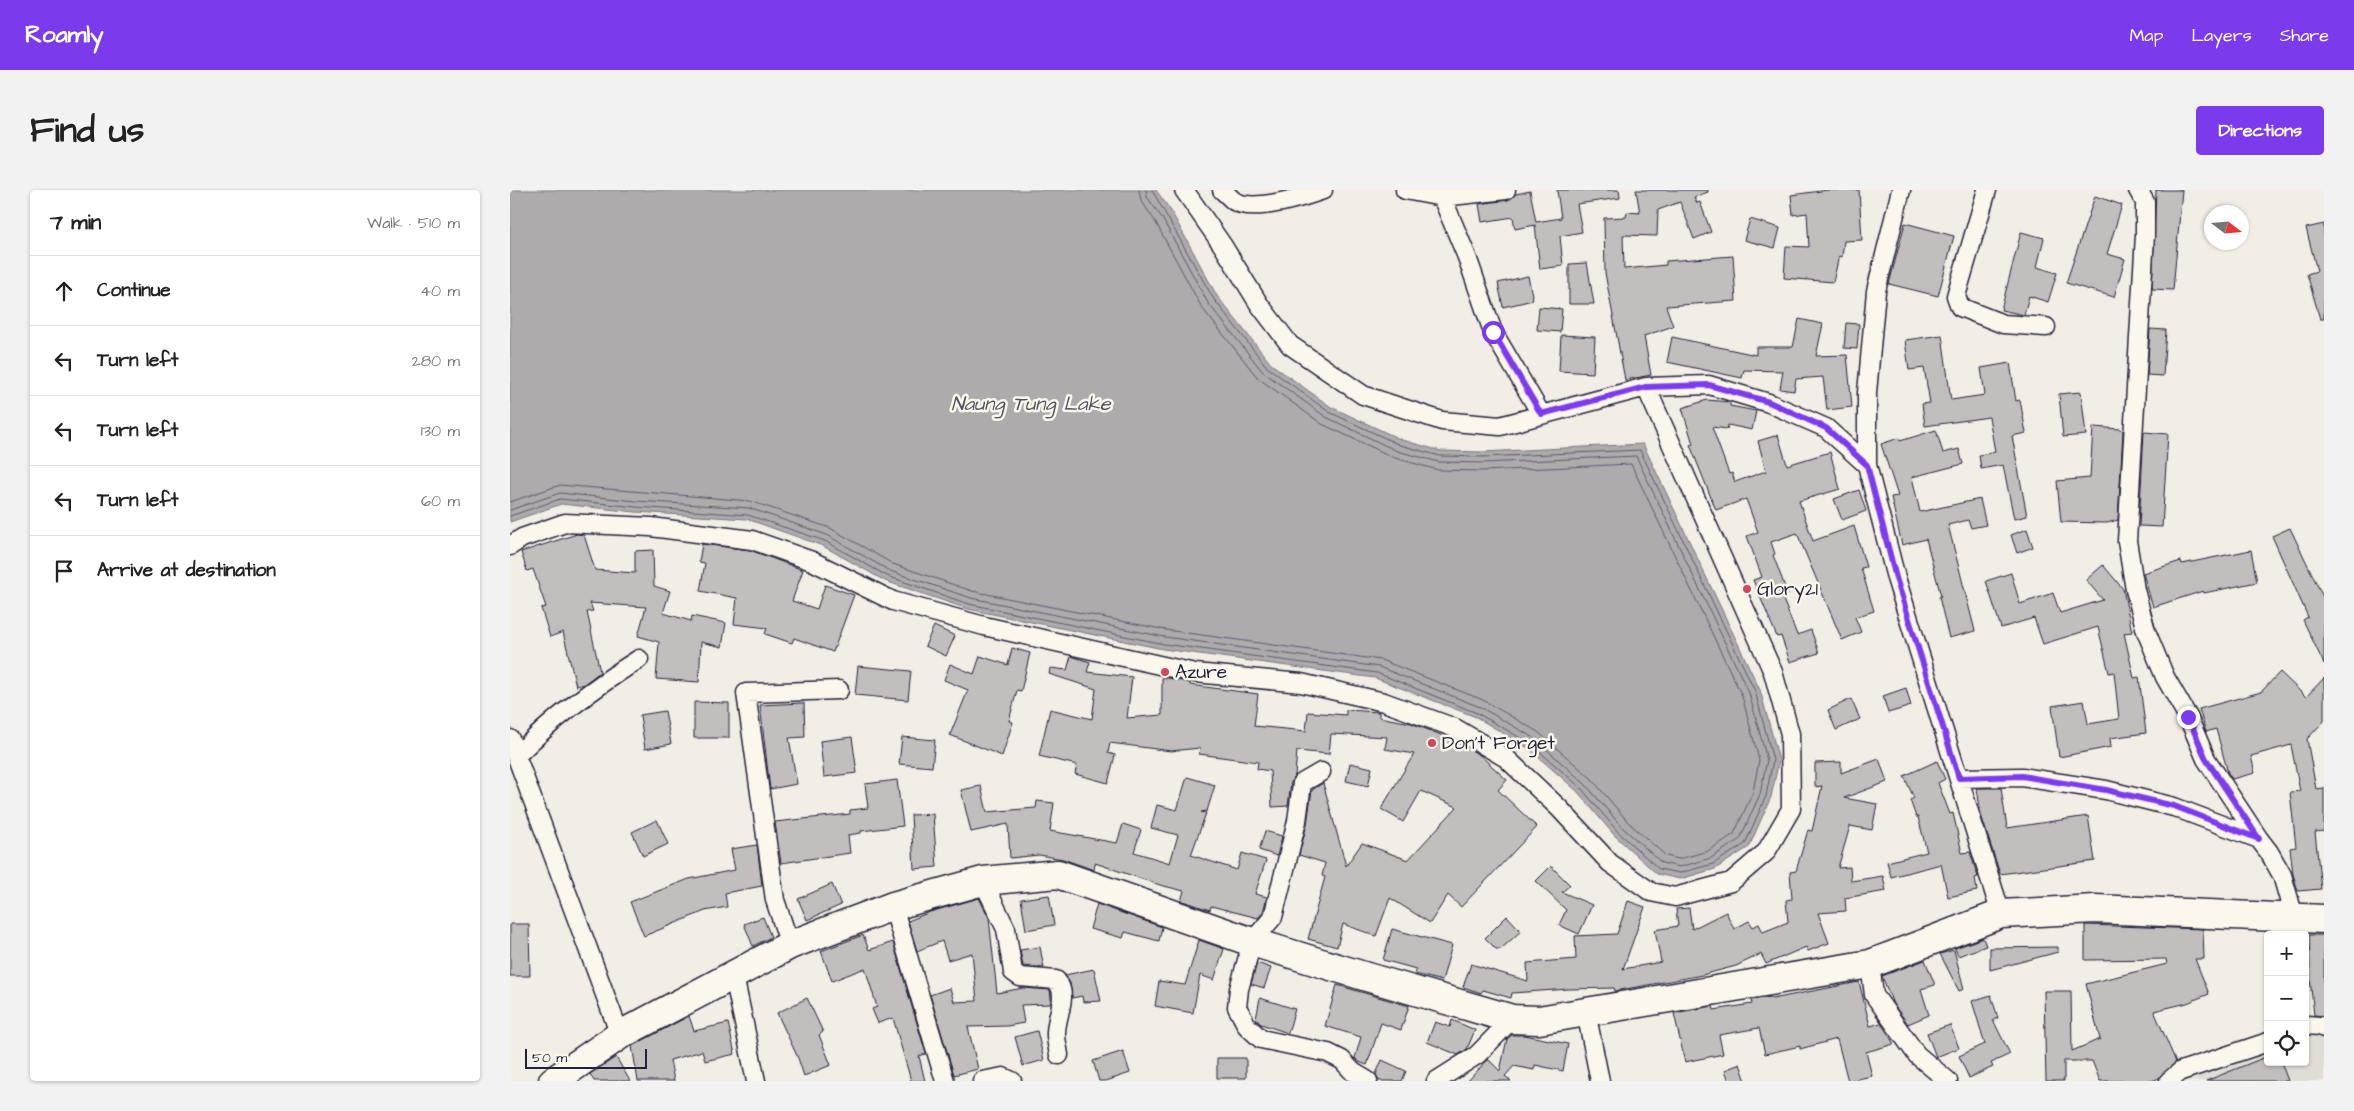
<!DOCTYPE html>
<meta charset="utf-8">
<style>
:root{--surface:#fff;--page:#f2f2f2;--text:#222;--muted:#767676;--line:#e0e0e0;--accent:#7c3aed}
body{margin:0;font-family:"Architects Daughter",sans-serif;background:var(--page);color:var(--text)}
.controls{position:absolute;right:15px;bottom:15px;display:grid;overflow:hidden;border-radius:5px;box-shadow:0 1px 4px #0004}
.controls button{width:45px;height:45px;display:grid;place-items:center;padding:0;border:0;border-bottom:1px solid var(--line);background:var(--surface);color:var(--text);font:25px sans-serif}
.compass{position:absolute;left:1694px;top:15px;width:45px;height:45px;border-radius:50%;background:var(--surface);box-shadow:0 1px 4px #0004;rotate:106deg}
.scale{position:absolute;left:15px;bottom:12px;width:122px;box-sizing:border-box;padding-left:5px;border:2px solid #22223b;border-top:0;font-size:14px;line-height:18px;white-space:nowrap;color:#22223b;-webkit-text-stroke:4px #fbf7ec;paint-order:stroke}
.stop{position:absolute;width:15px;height:15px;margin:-11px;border:4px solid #7c3aed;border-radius:50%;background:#fff}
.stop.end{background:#7c3aed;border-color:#fff;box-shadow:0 1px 5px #0008}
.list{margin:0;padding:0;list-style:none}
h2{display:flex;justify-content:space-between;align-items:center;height:65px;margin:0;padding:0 20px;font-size:21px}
h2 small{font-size:16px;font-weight:400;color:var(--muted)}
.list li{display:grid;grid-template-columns:32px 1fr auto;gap:15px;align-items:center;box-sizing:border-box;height:70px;padding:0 20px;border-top:1px solid var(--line)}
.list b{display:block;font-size:19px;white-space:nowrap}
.list em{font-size:16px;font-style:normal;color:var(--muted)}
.icon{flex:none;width:28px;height:28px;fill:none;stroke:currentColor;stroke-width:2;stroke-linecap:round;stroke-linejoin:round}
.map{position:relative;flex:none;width:1814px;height:891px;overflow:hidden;border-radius:5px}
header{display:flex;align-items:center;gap:30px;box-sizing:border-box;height:70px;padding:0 25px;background:var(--accent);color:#fff}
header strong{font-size:24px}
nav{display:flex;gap:28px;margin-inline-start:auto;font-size:18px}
.intro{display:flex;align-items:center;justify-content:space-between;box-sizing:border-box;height:120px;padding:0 30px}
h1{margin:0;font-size:35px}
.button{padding:12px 22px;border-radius:5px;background:var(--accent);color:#fff;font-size:18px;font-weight:700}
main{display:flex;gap:30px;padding:0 30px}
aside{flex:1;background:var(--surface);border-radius:5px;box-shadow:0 1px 4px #0004}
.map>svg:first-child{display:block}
.built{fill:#e0dcd6}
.water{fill:#aeabad;stroke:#76747f}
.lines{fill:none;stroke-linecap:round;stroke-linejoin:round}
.shore{stroke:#5a5969;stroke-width:1}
.building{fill:#c2bebe;stroke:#22223b}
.minor-casing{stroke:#22223b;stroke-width:21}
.trunk-casing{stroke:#22223b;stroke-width:31}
.minor{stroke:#fbf7ec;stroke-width:18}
.trunk{stroke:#fbf7ec;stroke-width:28}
.route{stroke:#7c3aed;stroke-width:6}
.poi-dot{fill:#d1495b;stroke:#fbf7ec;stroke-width:2}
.labels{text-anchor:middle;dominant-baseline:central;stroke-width:5;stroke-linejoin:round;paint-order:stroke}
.poi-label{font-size:19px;fill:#22223b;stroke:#fbf7ec;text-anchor:start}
.water-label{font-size:20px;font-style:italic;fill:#535263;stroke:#fbf7ec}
</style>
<header>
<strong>Roamly</strong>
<nav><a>Map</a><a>Layers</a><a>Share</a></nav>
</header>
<div class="intro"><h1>Find us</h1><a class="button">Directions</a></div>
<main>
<aside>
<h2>7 min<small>Walk · 510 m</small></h2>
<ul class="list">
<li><svg class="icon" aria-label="ahead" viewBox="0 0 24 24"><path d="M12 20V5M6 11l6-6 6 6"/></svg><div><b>Continue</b></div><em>40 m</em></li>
<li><svg class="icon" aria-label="left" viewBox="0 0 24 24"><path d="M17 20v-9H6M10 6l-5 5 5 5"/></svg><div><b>Turn left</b></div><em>280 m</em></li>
<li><svg class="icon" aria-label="left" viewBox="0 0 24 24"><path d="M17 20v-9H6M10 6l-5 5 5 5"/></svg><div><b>Turn left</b></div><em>130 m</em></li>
<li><svg class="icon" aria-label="left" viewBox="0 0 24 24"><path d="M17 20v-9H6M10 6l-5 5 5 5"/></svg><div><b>Turn left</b></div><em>60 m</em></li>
<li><svg class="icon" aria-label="arrive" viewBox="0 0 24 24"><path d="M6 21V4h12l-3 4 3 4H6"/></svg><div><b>Arrive at destination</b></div></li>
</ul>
</aside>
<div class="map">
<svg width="1814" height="891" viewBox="0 0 1814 891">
<rect width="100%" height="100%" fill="#f2eee5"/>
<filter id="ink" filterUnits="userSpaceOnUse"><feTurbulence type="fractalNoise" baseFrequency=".02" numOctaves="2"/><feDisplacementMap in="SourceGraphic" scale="10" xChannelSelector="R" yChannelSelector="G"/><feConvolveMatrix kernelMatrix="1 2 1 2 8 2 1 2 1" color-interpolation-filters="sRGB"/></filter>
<g filter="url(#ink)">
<!-- built -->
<path class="built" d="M1814,842V891H1668L1758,857V872H1795V846Z"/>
<!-- water -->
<path class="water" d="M0,0H646L661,21L707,106L761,174L821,217L892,250L931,261L973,262L1133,254L1250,500L1269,570L1261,607L1239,657L1205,679L1170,689L1147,684L1104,645L1067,601L1018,558L966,527L865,488L653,459L458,419L375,391L313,356L237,329L125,322L51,314L0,332Z"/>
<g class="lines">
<!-- shore -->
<path class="shore" d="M0,312L50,295L240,311L320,338L383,374L462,401L656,440L871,470L973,510L1028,542L1081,588L1118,632L1156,666L1169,669L1198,661L1224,644L1243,602L1249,570L1232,506L1121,274L973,281L928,280L885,268L812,234L748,188L692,118L645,31L631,10L629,0
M0,320L50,303L126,311L239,318L317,345L380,381L461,408L655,447L869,477L970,517L1024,548L1075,594L1112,637L1152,673L1170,677L1201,668L1230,649L1250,604L1257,570L1239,503L1126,266L973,273L929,272L887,261L816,227L753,182L698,113L652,28L637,7L636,0
M0,326L50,309L126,317L238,325L315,351L377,386L459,414L654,454L867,483L967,523L1021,554L1071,598L1108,642L1149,679L1170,683L1203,674L1235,654L1256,606L1263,570L1245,501L1130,260L973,267L930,266L890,255L819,222L757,177L703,108L642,0"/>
</g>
<!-- building -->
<path class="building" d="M1047,0H1109L1110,8L1067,14L1072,42L1050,46L1053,76L1030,79L1025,35L1005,39L1003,27L972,32L969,14L998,10L1006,4L1020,1L1026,32L1051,28Z
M1126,0H1198V2L1184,7L1187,13L1190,12L1201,42L1184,49L1170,12L1148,20L1147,46L1113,45L1114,79L1156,75V71L1223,66L1226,111L1156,116L1163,136L1134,146L1141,185L1115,190L1095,83L1094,28L1116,27L1117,22L1130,23Z
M1318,0H1349L1352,50L1334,51L1332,67L1329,66L1323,92L1274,88L1276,56L1299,57L1297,23L1283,25L1281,5Z
M1646,0H1672L1663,100L1642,99Z
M1585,6L1612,15L1597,64L1615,69L1604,107L1556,93Z
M1240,29L1270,38L1265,58L1234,50Z
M1395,33L1444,46L1428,106L1379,94Z
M1814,34V129H1810L1797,84L1807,81L1796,38Z
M1511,42L1534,48L1527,77L1547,83L1538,112L1519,106L1514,125L1491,120Z
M1077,73L1084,114H1059V74Z
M1018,86L1023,110L993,117L988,93Z
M1029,117L1052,119L1050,142L1027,140Z
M1289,129L1313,134L1306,166L1337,165L1342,217L1317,220L1313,187L1286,189L1284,201L1270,199L1273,181L1234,180L1232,188L1157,172L1162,147L1246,165V157H1283Z
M1336,133L1349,134L1347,159L1334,158Z
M1640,139L1656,140L1653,186L1637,185Z
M1051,145L1085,147L1083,183L1049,181Z
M1432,145L1441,210L1475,205L1471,178L1500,173L1506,211L1510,210L1516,243L1502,246L1517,326L1504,329L1493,275L1471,279L1469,265L1485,262L1479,227L1415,236L1412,214L1420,213L1414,178L1399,180L1395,150Z
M1571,202L1576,245L1553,247L1549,204Z
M1197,210L1220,212V216L1246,221L1242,240L1218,235L1217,239L1202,237L1219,284L1222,283L1225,292L1256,281L1248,251L1268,245L1277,275L1320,262L1330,299L1289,311L1303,351L1344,336L1356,377L1351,378L1364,421L1345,427L1351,442L1332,450L1287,343L1261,352L1265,364L1263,365L1278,405L1272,407L1287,445L1301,440L1309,463L1280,472L1271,446L1267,447L1243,390L1252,387L1237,346L1248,342L1236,309L1206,320L1180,255L1183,254L1172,218Z
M1583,237L1611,239L1613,241L1608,330L1597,333L1551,332L1547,291L1580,288Z
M1426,240L1433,263L1449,259L1453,274L1402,287L1410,322L1470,309L1476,335L1461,338L1458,330L1438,335L1465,441L1439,448L1429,407L1431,406L1416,349L1392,355L1381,307L1388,306L1371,254L1389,248L1390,251Z
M1634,242L1658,244L1652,337L1629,336Z
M1349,300L1356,321L1332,330L1324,309Z
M1780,338L1814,409V474L1793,430L1798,427L1762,346Z
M1517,339L1523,357L1507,363L1501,345Z
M67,344L74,345L85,380L125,383V361L143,360L144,396L160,401L153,423L181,431L182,426L216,433L212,457L191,452L189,492L146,489L149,452L128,446L136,417L80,413L83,421L77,422L90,482L74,494L66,496L53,442L40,447L31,418L36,417L23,379L17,381L11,362Z
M192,354L240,360L293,380L282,411L307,419L315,395L344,405L323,462L284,448L282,453L255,444L257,438L224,434L227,408L190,401L195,373L189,372Z
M1741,360L1747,392L1694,403L1693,401L1643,417L1633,383L1671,371L1672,374Z
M1593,375L1613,399L1622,442L1614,443L1624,488L1629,487L1636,543L1600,548L1601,557L1549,567L1542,516L1574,511L1578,534L1609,529L1604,482L1599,483L1588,437L1533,454L1524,428L1491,438L1476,391L1501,383L1510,414L1543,403L1550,423L1593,410L1576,390Z
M424,436L445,446L436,466L415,456Z
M502,458L520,463L511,501L507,500L499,531L503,532L492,566L440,545L458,500L434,490L440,474L464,484L470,466L498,475Z
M561,466L580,472L577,482L622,487L617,528L652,525V488H658L680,493V495L748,504L744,536L796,541L798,522L836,525V520L869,522V527L901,533L946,551L971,566L997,590L988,600L1027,637L951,717L938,705L920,733L880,708L866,746L833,734L827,757L798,749L815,687L812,686L815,673L789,665L797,634L802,600L813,593L836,676L852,653L898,670L947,617L911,601L893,632L871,619L904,564L875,559L877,547L821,544L819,564L787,561L785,585L781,592L778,616L762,617L760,581L747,579L748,572L689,564L690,558L661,561L600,553L598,563L605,565L598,593L565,584L567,575L529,566L540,519L582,529L586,499L539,484L540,478L557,480Z
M348,476L401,481L398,510L345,505Z
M1770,482L1796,507L1814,488V531L1797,549L1806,599L1814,598V641L1805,642L1811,699L1788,701L1783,684L1780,658L1786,657L1780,602L1790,601L1781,555L1741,566L1745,583L1722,589L1718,583L1706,539L1696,542L1689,519L1751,502Z
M1396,498L1401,516L1378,523L1373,506Z
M1341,509L1350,529L1326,540L1318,520Z
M184,512L219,513V548H184Z
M294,513L295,547L279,548L287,594L260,599L250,515Z
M155,521L161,554L135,559L130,525Z
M342,547L347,583L314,587L310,551Z
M392,547L425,550L422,577L389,574Z
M1369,569L1377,592L1334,608L1367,614L1362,640L1340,636L1328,678L1340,677L1341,691L1373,686L1376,701L1335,708L1336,721L1308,723L1319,753L1298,761L1296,757L1256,774L1251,764L1226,776L1192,785L1105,801L1104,798L1059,799L1002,803L1001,808L973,800L971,803L953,797L961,774L1018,791L1017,773L1066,769L1065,746L1107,744L1118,711L1135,717L1113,779L1151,772L1145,740L1168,736L1166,719L1179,718L1182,739L1216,722L1224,739L1239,731L1243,737L1249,734L1253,742L1278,732L1276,710L1282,709L1280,682L1286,681L1298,640L1302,641L1312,596L1305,597V573L1331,572V583Z
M1427,571L1435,589L1428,593L1440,624L1443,623L1452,663L1460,662L1468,687L1465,688L1467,701L1438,707L1431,674L1381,687L1377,672L1417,662L1408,627H1406L1400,610L1404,608L1394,586Z
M840,573L862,578L858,596L836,591Z
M677,587L705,595L697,621L691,622L696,623L681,665L727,680L732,663L756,670L745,704L757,707L753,722L748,728L701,716L700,720L676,712L671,711L674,701L650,695L585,673L584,680L553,669L529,665L500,668L498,634L461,642L451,600L471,596L477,622L526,618L527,611L544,613L540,641L607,653L613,634L631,640L624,662L660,673L668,645L641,638L647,615L667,620Z
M387,590L393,636L351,641V643L338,645L340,663L271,673L265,632L340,624V620L358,618L355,594Z
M1467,598H1491L1497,638L1578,626L1585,671L1490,684L1471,625Z
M423,624L427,677L404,679L401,625Z
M147,630L158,654L133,666L122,642Z
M755,641L772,646L767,666L749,660Z
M247,655L252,696L215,703L217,717L195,721L134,746L120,712L179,689L225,680L221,659Z
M1041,676L1060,695L1052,702L1082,715L1069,744L1049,735L1056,720L1026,691Z
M322,694L331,715L297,730L288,709Z
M539,705L544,735L516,740L511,709Z
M469,708L479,728L487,803L513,798L540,800L541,809L540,814L511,815L514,833L497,836L458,837L468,879L444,885L420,805L440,798L444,812L467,811L462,763L438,770L432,751L407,761L398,731L420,722Z
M587,714L652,737L649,751L615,742L613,748L580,739Z
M997,726L1011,741L991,759H986L975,748Z
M253,727L261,747L243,756L234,734Z
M0,734H19L20,786H0Z
M1575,735L1693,739L1694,769H1685L1699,804L1677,813L1644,821L1666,872L1649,888L1642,891H1590L1582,871H1554V891H1536L1534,801H1561L1562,861L1590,849L1576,794L1657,774L1656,769L1575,770Z
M882,739L942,755L932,791L905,784L906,779L873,770Z
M353,745L359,760L383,752L416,864L409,866L415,891H401L383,828L368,833L362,819L367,817L355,778L322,791L311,761Z
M1799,745H1814V826L1804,825L1800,789Z
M1473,748L1476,756L1448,766L1445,758Z
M689,750L714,759L704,790L690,785L683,823L645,816L649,791L675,795Z
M530,757L534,778L513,776L510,760Z
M1548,757V762L1480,780V758Z
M1444,760L1454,799L1449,801L1430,764Z
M1415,770L1425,795L1411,799L1419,825L1398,834L1383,814L1372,786Z
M747,773L761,778L754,798L741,794Z
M584,779L591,811L573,812L572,806L562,808L560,793L555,785Z
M1349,792L1360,836L1371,833L1384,854L1356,862L1362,886L1338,891L1327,849L1290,859V856L1255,864L1249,838L1209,845L1213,864L1175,872L1164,823L1203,816L1204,820L1242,814L1241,810L1261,807L1262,809Z
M827,795L899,816L891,840L871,833L857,875L849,872L845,868L851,847L815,836Z
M1481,805L1488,828L1483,830L1500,864L1481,873L1483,877L1459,888L1449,866L1475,854L1462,811Z
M297,808L313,842L309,845L321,875L294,886L288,868L267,823Z
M750,808L785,819L778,843L751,834L746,829Z
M179,826L184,841L218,833L225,864L195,871L192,861L160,870L164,891H128L122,856Z
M942,830L965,840L957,859L948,865L917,852L925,832L940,837Z
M1440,835L1449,858L1426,867L1417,843Z
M527,841L534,870L513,876L505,847Z
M1002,845H1015L1058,854L1053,881L1025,875L1024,880L1004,876L995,886L1001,891H958L978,869L990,881L997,849Z
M613,861L620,883L596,891H589L583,871Z
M1758,866V872H1771L1778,891H1696Z
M106,867L120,891H84L80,884Z
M707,868H736V888H707Z
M872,870L896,881L892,891H869L866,884Z
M1230,874L1236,891H1219L1215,880Z"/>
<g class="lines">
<!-- minor casing -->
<g class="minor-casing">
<path id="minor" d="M674,0L713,56L749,114L780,155L853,205L932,231L990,236L1136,197L1199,195L1259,213L1316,238L1357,275
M712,0C716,3 720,8 724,11C743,23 793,7 813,0
M895,0L932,7L996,0
M929,0L957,67L983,142L1031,224
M1391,0L1366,101L1357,203V275L1386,388L1491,724
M1477,0L1446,106L1450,117L1493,134L1536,137
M1628,0L1635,12V45L1617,351L1625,400L1636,441L1655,487L1678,527L1696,569L1749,649L1759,662L1772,685L1784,727L1786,745
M0,356L12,348L55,333L141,337L242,350L302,371L383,411L474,436L685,483L791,493L874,512L945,538L996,568L1049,618L1100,673L1141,702L1165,707L1221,692L1256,662L1281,619L1280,544L1263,482L1136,197
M0,549L110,845
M6,566C42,530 86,496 129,469
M811,582L792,593L787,631L763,727L742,752L729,799L727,817L737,836L751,849L818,863L832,870L843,882L858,891
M1449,588L1512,587L1596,600L1664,617L1749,649
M473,691L496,739L503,782L510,787L546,790C560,806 545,826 546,845C546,851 548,858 549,865
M383,716L435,891
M280,755L265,710L236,503L329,500
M1360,774L1364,805L1407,865L1438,891
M224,786L246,891
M1076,822L1090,891
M1796,835L1810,836L1814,838
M472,891L493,887L502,891
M926,891L967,865L1002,829
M1659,891L1671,881L1758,852"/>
</g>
<!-- trunk casing -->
<g class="trunk-casing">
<path id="trunk" d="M43,891L110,845L280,755L383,716L473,691L548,684L742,752L857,787L1002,829L1029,830L1360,774L1491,724L1585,719L1814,729"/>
</g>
<!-- minor -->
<use href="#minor" class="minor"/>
<!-- trunk -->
<use href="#trunk" class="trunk"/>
</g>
</g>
<g class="lines" filter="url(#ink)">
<!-- route -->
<path class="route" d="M983,142L1031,224L1136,197L1199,195L1259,212L1316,238L1357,275L1386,388L1449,588L1512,586L1596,600L1664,616L1749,649L1696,569L1678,527"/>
</g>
<!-- markers -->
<g class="poi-dot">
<circle cx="1237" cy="399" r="5"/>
<circle cx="655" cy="482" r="5"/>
<circle cx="922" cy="553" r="5"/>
</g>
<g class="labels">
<!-- poi labels -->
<g class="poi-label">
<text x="1247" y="399">Glory21</text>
<text x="665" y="482">Azure</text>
<text x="932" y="553">Don't Forget</text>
</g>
<!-- water labels -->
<g class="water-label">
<text x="521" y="214">Naung Tung Lake</text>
</g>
</g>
</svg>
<div class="controls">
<button>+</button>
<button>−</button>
<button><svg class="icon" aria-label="locate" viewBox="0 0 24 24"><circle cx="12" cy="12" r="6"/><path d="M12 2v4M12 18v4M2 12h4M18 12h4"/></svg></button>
</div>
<svg class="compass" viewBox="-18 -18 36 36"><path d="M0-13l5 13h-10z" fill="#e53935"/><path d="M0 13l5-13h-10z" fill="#767676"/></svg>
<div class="scale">50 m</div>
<div class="stop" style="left:983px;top:142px"></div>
<div class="stop end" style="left:1678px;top:527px"></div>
</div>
</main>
